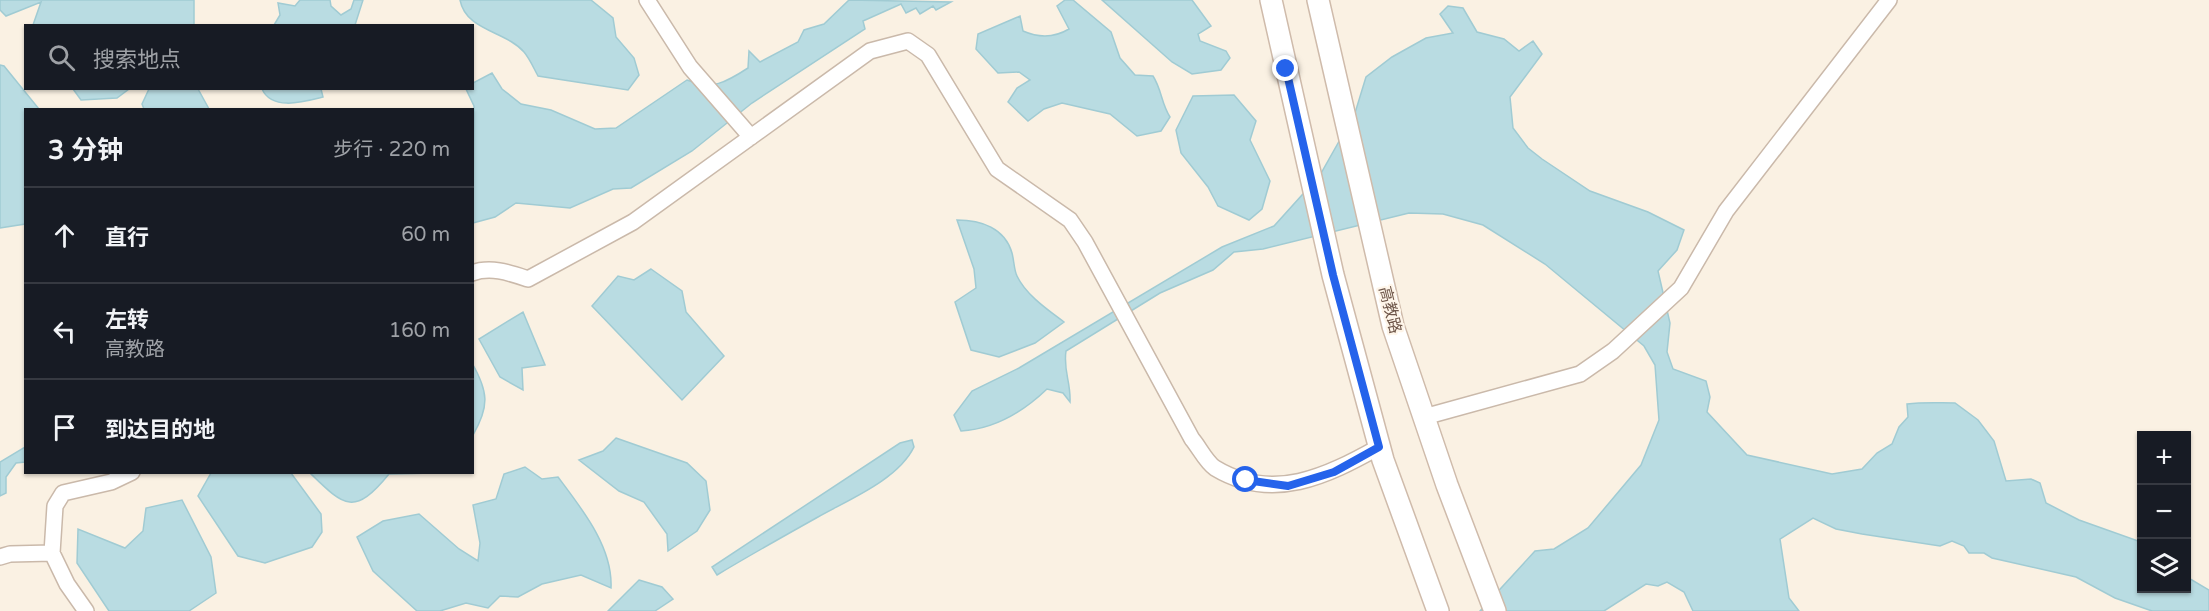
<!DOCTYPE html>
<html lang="zh">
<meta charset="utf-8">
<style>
:root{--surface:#171b24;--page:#242831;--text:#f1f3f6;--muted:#9ea1a6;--line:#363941}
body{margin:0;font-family:"Varela Round","Noto Sans SC",sans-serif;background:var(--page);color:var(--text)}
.controls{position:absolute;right:18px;bottom:18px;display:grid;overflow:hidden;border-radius:0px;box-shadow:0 2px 4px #0004}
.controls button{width:54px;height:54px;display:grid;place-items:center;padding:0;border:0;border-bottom:2px solid var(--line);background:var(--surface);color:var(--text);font:30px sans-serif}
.stop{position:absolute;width:18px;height:18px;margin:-14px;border:4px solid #2563eb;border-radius:50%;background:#fff}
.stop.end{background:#2563eb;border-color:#fff;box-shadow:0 2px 6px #0008}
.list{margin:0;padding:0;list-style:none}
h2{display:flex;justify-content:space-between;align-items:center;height:78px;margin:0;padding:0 24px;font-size:26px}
h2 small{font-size:20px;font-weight:400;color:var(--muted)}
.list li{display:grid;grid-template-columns:39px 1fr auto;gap:18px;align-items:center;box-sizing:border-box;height:96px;padding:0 24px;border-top:2px solid var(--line)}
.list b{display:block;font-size:22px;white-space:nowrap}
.list p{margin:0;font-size:20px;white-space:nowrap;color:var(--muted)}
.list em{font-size:20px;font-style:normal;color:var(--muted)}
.icon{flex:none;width:33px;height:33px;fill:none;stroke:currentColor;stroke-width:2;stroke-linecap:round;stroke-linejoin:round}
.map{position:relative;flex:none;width:2209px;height:611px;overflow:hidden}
.search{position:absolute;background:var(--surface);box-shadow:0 2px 4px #0004;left:24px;top:24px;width:450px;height:66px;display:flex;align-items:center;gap:15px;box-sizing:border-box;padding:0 21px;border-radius:0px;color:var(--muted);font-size:22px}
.panel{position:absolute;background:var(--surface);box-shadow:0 2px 4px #0004;left:24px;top:108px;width:450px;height:366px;border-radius:0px}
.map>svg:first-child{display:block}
.water{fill:#b9dce2;stroke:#a0cbd3;stroke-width:1.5}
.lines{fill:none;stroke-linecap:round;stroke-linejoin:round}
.street-casing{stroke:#cab9aa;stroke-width:18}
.secondary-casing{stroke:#cfbbab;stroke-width:24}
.street{stroke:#fff;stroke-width:15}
.secondary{stroke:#fff;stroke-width:21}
.route{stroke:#2563eb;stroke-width:8}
.labels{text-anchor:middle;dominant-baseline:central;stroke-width:4.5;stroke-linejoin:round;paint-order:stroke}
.street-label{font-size:16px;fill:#70584b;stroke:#fef5e9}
</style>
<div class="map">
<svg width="2209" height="611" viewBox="0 0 2209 611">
<rect width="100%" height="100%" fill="#faf1e3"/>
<!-- water -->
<path class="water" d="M0,0H194V25H33L41,2L6,16L0,10Z
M300,0H330L331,6L341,15L351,9L354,0H363L355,25H274L280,15L278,3L295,6Z
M460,0H591L613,18L616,37L634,58L639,75L628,90L538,76C534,69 530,59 524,52C506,31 466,31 460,0Z
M849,0L951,2L936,10L933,6L920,14L916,8L906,13L901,4L863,21L865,29L752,103L692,151L631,188L613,189L570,208L516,203L495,217L473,223L474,106L466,89L472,88L473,83L492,73L502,89L521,104L551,110L595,129L616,128L687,80C713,90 725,83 748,68L749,51L760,62L798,42L804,30L824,24Z
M1065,0H1073L1111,32L1120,58L1135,75L1153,76C1162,90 1161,103 1170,117L1161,131L1137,136L1110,114L1062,103L1044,109L1028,121L1008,102L1017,88L1030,80L1019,72L998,73L976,49L978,34L1020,16L1023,31C1039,38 1054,38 1069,29L1057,6Z
M1102,0H1192L1211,26L1198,34L1200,41L1226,51L1230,58L1221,70L1192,74L1172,62Z
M1448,6L1463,8L1477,32L1504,39L1519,51L1533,41L1542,54L1510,97L1513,128L1528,148L1542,159L1590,191L1648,212L1684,230L1677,250L1658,271L1670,323L1667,352L1673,369L1706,381L1710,397L1707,412L1747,455L1832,474L1862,469L1877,453L1892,444L1899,427L1908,417L1907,404C1924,402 1938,403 1955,403L1978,420L1994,441L2006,481L2031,479L2040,483L2046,503L2079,520L2141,542L2142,588H2186L2187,577L2209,590V611H2152L2115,598L2076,577L1992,558L1984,553H1969L1964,546L1952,541L1940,546L1862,534L1836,529L1813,518L1780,539L1789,598L1799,611H1693L1684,592L1667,582L1658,586L1646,584L1604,611H1480L1535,551L1554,549L1588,528L1641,465L1659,420L1655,365L1644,346L1545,264L1483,225L1443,214L1409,213L1263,249L1234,252L1213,270L1160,293L1066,351C1063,371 1071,382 1070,402L1063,393L1047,389C1023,412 995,429 961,431L954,415L972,391L1019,368L1222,247L1274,226L1320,175L1355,113L1366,77L1392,57L1426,38L1453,33L1440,14Z
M0,65L4,66L39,109L26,110L25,224L0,228Z
M73,89H129L117,98L81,100Z
M149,89H198L209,109H144L142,104Z
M262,89H321L323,97C303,102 272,111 262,89Z
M1234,95L1256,121L1250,140L1270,181L1262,209L1249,220L1218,206L1208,187L1181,153L1176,130L1193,96Z
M957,220C981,220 1005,228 1012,253C1014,260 1014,270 1017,276C1026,295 1048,310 1064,322L1035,343L999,357L971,350L955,302L976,288L974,269Z
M651,269L682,291L686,312L724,356L682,400L592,306L618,276L634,280Z
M523,312L545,365L522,368L523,390L500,377L479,339Z
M472,363C488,391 490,406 473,435Z
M616,438L687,463L706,481L710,510L697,531L668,551L667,534L644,502L619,491L579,460L603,451Z
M912,440L914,447C898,480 848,500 818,517C784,536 750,555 717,575L712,567L900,443Z
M25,447V462L16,463L6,477V493L0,496V462Z
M525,467L542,479L558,477C582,509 613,547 611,588L581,575L542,584L518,597L500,596L488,608L466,603L440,611H417L373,571L357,537L383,521L419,514L459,549L478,561L480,543L473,505L496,499L504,474Z
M211,473H291L321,514L322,532L312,547L265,563L238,556L198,496Z
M310,473H309H434L389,474C354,517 344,506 310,473Z
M182,500L211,557L216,593L189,611H109L77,563L78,529L125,548L143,531L146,508Z
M639,580L662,587L673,599L655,611H608Z"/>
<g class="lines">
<!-- street casing -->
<g class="street-casing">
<path id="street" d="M647,0L690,67L751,137
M472,273C491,266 510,273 528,279L633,222L870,51L908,41L928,55L997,169L1070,220L1085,242L1192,439C1199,447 1206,462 1215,468C1273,503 1327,476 1379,447
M1424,417L1580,374L1613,351L1681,288L1726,211L1889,0
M0,557L10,554L52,553
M86,611L67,584L52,553L55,506L63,493L111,482L132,472"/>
</g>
<!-- secondary casing -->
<g class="secondary-casing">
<path id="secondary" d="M1271,0L1333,275L1383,460L1438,611
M1318,0L1393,326L1447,485L1495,611"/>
</g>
<!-- street -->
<use href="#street" class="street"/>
<!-- secondary -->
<use href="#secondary" class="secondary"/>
</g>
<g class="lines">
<!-- route -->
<path class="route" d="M1246,480L1288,486L1334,472L1379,447L1333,275L1286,69"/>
</g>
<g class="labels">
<!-- street labels -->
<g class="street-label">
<text transform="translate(1390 310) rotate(76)">高教路</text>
</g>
</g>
</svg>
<div class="controls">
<button>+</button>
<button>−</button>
<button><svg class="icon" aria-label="layers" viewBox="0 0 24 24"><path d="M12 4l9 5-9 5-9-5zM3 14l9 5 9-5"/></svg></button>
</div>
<div class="stop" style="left:1246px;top:480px"></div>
<div class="stop end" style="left:1286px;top:69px"></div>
<div class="search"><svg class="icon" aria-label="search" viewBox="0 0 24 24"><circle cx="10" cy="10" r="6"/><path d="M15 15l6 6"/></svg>搜索地点</div>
<section class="panel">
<h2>3 分钟<small>步行 · 220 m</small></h2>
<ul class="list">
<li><svg class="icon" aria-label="ahead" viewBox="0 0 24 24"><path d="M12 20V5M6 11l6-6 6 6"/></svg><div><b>直行</b></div><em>60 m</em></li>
<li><svg class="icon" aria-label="left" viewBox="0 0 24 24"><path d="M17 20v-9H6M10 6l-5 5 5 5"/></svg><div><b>左转</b><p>高教路</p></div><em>160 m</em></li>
<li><svg class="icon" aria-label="arrive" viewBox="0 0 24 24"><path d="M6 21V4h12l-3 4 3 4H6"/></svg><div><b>到达目的地</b></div></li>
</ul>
</section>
</div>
